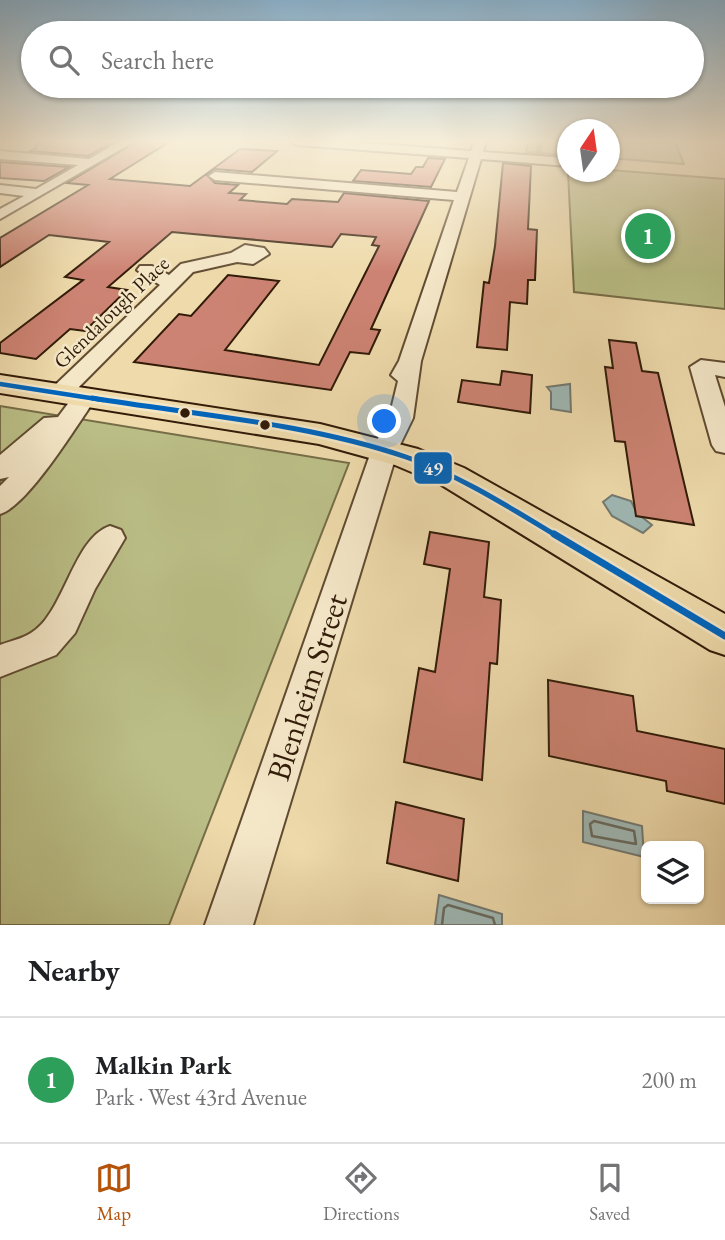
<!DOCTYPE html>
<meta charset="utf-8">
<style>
:root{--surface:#fff;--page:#f2f2f2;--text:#202124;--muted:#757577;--line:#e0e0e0;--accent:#b45309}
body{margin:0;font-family:"EB Garamond",serif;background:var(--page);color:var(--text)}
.controls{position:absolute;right:21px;bottom:21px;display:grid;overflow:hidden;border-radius:10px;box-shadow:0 2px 5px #0004}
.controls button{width:63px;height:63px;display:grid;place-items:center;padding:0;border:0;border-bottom:2px solid var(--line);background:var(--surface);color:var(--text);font:35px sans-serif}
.compass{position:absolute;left:557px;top:119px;width:63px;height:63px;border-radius:50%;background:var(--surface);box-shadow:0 2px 5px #0004;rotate:13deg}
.you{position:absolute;left:385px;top:422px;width:24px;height:24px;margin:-18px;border:5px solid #fff;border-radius:50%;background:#1a73e8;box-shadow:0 0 0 10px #1a73e833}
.badge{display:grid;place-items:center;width:46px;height:46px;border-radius:50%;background:var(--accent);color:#fff;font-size:23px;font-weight:700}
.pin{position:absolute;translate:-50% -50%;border:4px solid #fff;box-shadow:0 2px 7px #0006}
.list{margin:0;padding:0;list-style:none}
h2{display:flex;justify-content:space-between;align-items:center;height:91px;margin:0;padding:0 28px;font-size:30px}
h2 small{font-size:23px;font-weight:400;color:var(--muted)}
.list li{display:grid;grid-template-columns:46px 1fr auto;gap:21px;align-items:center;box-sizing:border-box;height:126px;padding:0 28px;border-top:2px solid var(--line)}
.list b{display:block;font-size:26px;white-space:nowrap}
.list p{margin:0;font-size:23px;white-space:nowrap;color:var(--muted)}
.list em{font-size:23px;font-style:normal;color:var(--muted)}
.icon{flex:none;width:38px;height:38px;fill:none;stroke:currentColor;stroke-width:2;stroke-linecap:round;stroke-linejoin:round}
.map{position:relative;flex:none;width:725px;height:925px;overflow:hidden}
.search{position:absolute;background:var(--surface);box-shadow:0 2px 5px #0004;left:21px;right:21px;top:21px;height:77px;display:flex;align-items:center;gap:18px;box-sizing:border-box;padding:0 24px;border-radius:38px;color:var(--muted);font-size:26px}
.sheet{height:217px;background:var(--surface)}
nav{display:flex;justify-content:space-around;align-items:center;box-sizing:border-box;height:98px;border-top:2px solid var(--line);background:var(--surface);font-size:19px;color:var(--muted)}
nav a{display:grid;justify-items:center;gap:4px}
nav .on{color:var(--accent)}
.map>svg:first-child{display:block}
.green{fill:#bbbf87;stroke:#766d48;stroke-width:2}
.water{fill:#9fb8b5;stroke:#737970;stroke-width:2}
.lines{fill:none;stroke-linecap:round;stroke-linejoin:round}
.shore{stroke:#686a5e;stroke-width:2.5}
.building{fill:#cd8373;stroke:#311b08;stroke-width:2}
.minor-casing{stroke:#604b31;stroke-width:4}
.major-casing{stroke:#311b08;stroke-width:4}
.minor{fill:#f4e7c8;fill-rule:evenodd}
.major{fill:#eedaab;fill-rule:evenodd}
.bus-1-far2-casing{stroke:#f4e7c8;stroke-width:9}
.bus-1-far1-casing{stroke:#f4e7c8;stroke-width:10}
.bus-1-casing{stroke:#f4e7c8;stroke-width:12}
.bus-1-far2{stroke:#0065bd;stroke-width:4.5}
.bus-1-far1{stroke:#0065bd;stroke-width:5}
.bus-1{stroke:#0065bd;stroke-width:7}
.bus-dot{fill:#311b08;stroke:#f4e7c8;stroke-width:2.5}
.labels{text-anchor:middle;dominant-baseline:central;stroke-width:5;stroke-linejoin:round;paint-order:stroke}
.far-street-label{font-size:21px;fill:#311b08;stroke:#f4e7c8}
.near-street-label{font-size:32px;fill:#311b08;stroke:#f4e7c8}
.line-badge{stroke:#f4e7c8;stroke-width:2.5}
.badge-label{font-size:19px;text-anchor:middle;font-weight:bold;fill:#fff}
</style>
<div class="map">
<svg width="725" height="925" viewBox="0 0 725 925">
<rect width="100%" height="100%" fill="#eedaab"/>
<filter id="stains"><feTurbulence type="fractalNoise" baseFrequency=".00286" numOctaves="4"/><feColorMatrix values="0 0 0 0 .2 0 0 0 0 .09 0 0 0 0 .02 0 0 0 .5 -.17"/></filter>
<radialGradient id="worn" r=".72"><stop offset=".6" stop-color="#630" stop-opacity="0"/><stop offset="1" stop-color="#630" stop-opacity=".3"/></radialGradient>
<!-- green -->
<path class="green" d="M528,142H539L537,151H540L541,142H567V155L526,152Z
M610,142H675L684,164L610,158Z
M610,170L725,179V309L574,292L568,172Z
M0,406L349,463L169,925H0Z"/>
<!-- water -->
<path class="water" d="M570,384L571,412L551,409V392L547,387Z
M612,495L631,501L637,513L652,525L643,533L612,516L603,502Z
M583,811L642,826L644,857L583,842Z
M439,895L502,914V925H435Z"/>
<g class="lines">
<!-- shore -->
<path class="shore" d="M594,821L634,831L636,844L592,836L590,824Z
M442,925L444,908L448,905L493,918L495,925"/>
</g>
<!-- building -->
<path class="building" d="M36,142H113L88,156L30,151L36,148Z
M136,142H169L110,179L190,186L240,149L277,151L252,172L215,169L207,175L215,183L238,185L229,193L246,194L240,200L287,204L292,199L338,202L344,193L429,201L371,329L380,330L369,354L350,352L331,390L134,362L179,314L191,316L228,275L279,281L225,350L319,365L379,246L372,245L376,237L341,234L332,247L172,232L108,287L127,290L85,331L70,329L36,359L0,353V343L83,280L65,277L109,242L49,235L0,267V238L88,185L67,183Z
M428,158L445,159L431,187L353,181L361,170L411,174L416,167H423Z
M0,162L69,167L44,181L0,178Z
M503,163L531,166L528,229L537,230L535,280H528L527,304L510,302L507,350L477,347L484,282L489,283L495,246Z
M609,340L636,343L642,371L658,373L694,525L636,516L625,442L615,441L605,367L613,368Z
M502,371L532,375L530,413L458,402L462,380L500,385Z
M430,532L489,542L484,597L501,600L497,664L490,663L482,780L404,762L419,668L435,672L450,569L424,564Z
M548,680L633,696L637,731L725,749V804L667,791L666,781L549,756Z
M396,802L464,819L458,881L387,863Z"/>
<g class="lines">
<!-- minor casing -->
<g class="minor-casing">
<path id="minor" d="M119,142H133L0,219V209L24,196L0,193V185L36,189L78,165L0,159V151L89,159Z
M292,142H350L471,151L474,142H486L483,152L568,158V166L481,159L421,361L413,418L398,449L253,925H205L372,449L389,418L398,381L391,375L399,361L454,200L215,180L209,176L215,172L457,192L469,158L297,145Z
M245,245L264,248L269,254L253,264L237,262L193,272L67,399H51L47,394L51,389L160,285L137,270L140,266H152L169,275L181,264L231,253Z
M701,360L725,363V377L715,375L725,407V453L716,451L712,445L690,367Z
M84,391L92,393L96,398C77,425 28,506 0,514V486L9,477L0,479V455L44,418L58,417L76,393Z
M110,526L121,530L125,538L95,589L75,633L56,655L0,677V645C10,641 22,639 31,633C64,614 73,538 110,526Z"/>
</g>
<!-- major casing -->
<g class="major-casing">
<path id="major" d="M0,375L320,424L418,449L464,468L725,614V655L710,650L440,484L395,465L319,444L0,393Z"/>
</g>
<!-- minor -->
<use href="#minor" class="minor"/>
<!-- major -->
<use href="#major" class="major"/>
<!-- bus-1-far2 casing -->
<g class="bus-1-far2-casing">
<path id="bus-1-far2" d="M0,384L103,400"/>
</g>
<!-- bus-1-far1 casing -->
<g class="bus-1-far1-casing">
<path id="bus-1-far1" d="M92,398C196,415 306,423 406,457C459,475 509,507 557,536"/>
</g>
<!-- bus-1 casing -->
<g class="bus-1-casing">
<path id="bus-1" d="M554,534L725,636"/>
</g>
<!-- bus-1-far2 -->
<use href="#bus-1-far2" class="bus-1-far2"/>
<!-- bus-1-far1 -->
<use href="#bus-1-far1" class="bus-1-far1"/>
<!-- bus-1 -->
<use href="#bus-1" class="bus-1"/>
</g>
<!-- sky -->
<linearGradient id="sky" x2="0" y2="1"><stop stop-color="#8bb6d4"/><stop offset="0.52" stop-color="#f7eed9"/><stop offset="1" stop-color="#f7eed9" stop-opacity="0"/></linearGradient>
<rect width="725" height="272" fill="url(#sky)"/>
<!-- markers -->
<g class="bus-dot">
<circle cx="185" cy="413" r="6"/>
<circle cx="265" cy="425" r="6"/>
</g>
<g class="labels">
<!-- far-street labels -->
<g class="far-street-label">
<text transform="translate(111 312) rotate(-44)">Glendalough Place</text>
</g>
<!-- near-street labels -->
<g class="near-street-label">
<text transform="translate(307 687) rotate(-72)">Blenheim Street</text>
</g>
</g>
<rect class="line-badge" x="413" y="451" width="40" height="34" rx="7" fill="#0065bd"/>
<g class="badge-label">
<text x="433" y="475">49</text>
</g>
<rect width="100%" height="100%" filter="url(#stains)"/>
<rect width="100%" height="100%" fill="url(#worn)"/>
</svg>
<div class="controls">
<button><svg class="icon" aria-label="layers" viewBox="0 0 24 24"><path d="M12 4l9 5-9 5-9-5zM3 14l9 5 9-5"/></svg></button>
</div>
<svg class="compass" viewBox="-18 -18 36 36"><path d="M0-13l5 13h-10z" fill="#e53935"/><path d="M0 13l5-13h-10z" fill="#757577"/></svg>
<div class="you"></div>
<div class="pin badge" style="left:648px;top:236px;background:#2e9e5b">1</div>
<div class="search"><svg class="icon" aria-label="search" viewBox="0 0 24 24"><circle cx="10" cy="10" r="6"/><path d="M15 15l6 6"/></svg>Search here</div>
</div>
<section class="sheet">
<h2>Nearby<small></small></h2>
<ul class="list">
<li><span class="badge" style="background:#2e9e5b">1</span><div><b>Malkin Park</b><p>Park · West 43rd Avenue</p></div><em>200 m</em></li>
</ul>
</section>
<nav>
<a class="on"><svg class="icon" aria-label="map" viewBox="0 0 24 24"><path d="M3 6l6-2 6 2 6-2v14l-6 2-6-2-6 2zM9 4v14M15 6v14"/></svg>Map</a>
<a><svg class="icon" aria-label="directions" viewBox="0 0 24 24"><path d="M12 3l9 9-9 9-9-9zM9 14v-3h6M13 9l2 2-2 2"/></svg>Directions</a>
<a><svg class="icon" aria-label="saved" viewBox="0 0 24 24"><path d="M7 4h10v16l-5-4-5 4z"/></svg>Saved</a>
</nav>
